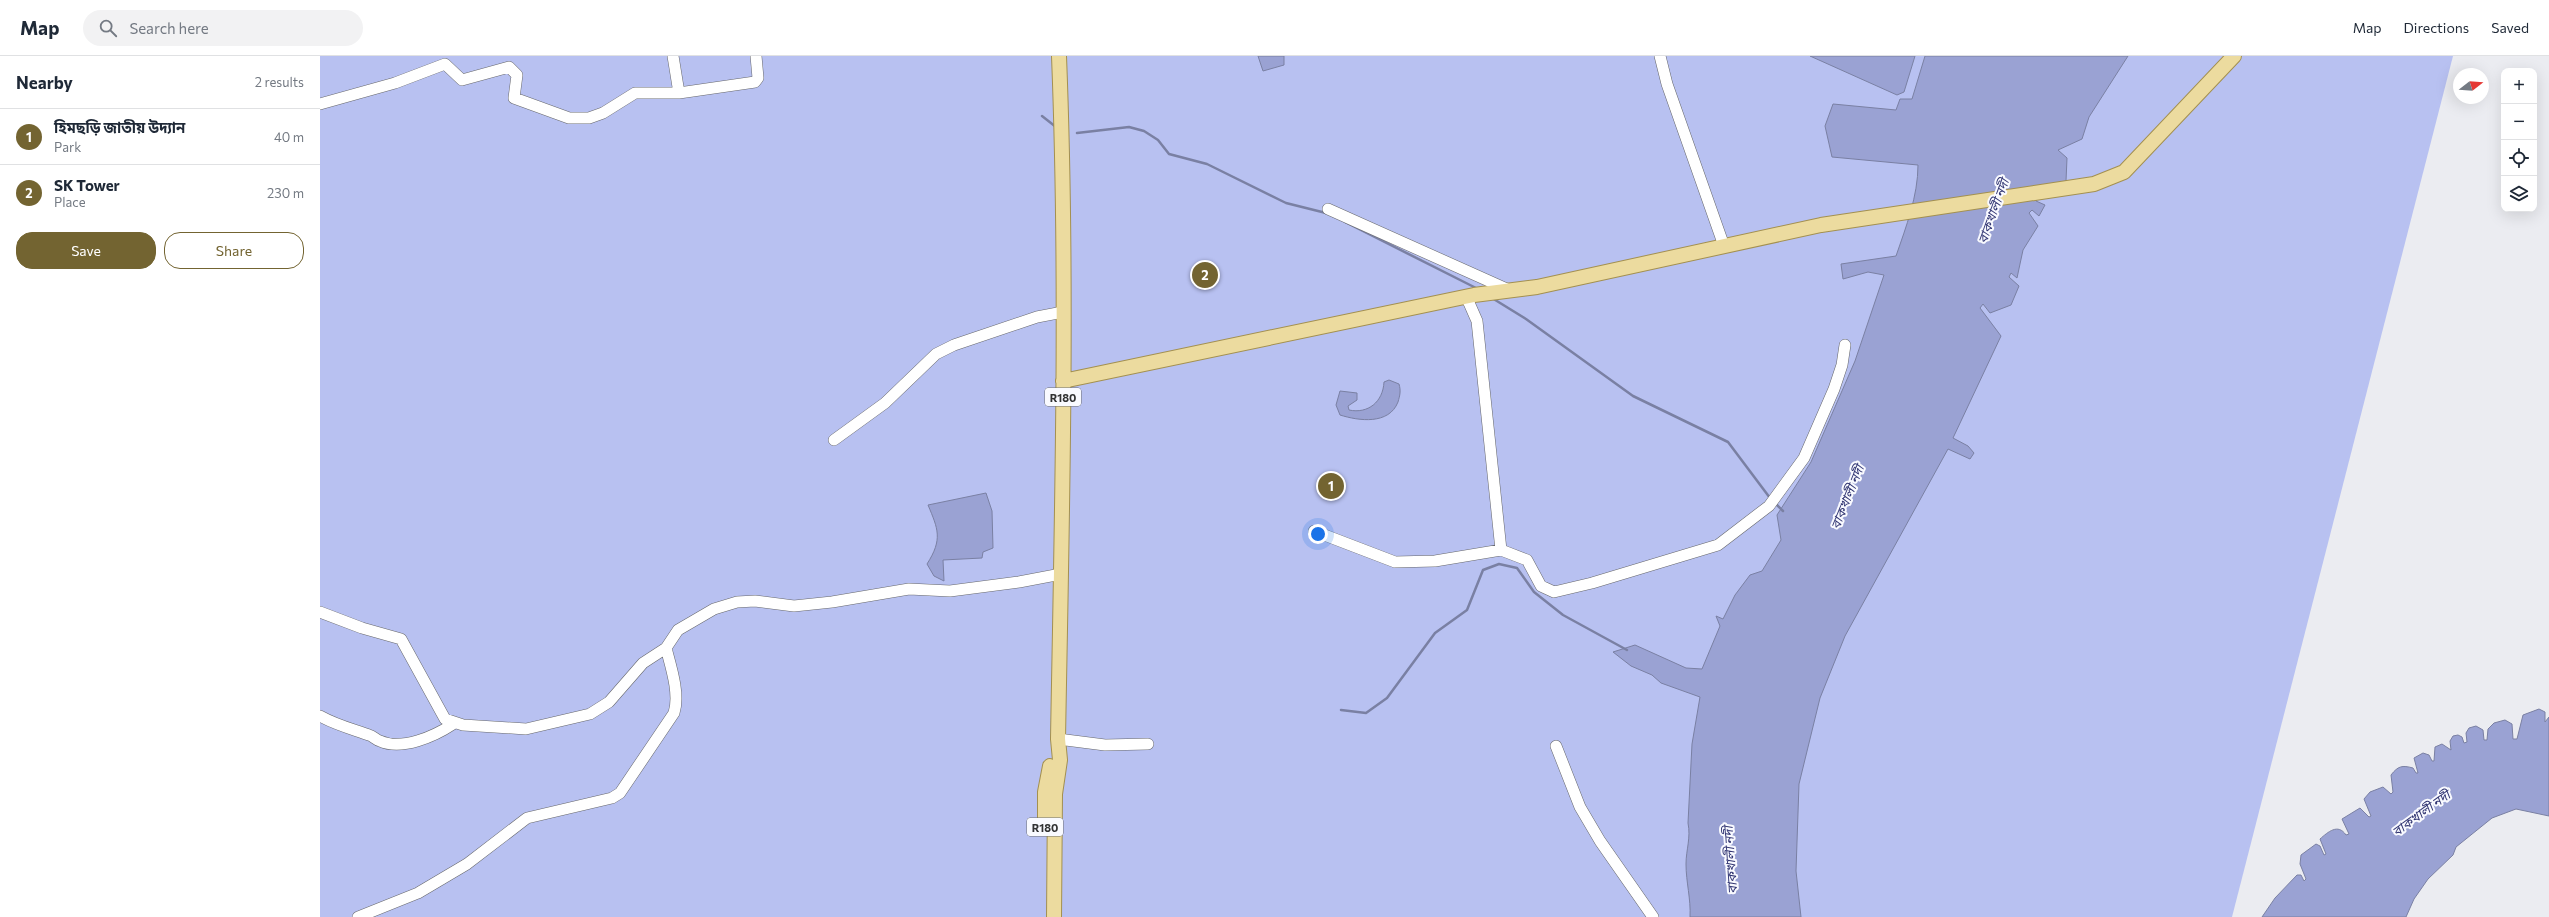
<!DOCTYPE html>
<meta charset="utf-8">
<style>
:root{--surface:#fff;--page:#f2f2f3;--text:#1f2937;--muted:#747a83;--line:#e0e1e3;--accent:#736431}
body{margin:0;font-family:Commissioner,"Noto Sans Bengali",sans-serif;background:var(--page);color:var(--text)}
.controls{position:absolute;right:12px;top:12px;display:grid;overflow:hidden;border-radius:8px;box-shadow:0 4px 16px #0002}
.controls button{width:36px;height:36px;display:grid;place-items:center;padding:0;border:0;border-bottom:1px solid var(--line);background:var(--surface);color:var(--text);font:20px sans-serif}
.compass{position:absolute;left:2133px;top:12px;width:36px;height:36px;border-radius:50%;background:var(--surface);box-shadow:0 4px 16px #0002;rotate:73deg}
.you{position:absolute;left:998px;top:478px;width:14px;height:14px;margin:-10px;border:3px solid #fff;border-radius:50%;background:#1a73e8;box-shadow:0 0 0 6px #1a73e833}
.badge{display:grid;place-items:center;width:26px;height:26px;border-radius:50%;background:var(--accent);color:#fff;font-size:13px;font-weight:700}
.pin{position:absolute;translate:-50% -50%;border:2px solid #fff;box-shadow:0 1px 4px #0006}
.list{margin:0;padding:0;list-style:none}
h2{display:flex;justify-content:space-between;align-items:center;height:52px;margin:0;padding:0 16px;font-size:17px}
h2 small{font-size:13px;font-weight:400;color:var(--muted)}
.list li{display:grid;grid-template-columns:26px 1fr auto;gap:12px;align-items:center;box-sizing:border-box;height:56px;padding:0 16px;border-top:1px solid var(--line)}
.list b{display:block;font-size:15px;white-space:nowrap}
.list p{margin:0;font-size:13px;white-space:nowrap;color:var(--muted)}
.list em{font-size:13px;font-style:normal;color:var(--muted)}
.actions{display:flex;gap:8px;padding:12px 16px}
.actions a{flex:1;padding:9px 0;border:1px solid var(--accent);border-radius:16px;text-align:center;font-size:14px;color:var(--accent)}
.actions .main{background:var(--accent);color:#fff}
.icon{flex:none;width:22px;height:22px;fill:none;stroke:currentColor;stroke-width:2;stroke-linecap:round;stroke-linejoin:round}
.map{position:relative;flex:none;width:2229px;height:861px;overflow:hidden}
header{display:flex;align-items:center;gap:24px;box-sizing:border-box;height:56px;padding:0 20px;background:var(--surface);border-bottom:1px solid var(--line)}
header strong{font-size:19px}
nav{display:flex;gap:22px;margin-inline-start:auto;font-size:14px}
.search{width:280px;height:36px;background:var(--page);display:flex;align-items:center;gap:10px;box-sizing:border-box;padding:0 14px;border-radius:22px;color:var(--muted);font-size:15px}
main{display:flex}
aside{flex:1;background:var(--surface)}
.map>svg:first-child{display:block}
.green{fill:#b8c1f1}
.water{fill:#9aa2d3;stroke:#7a80a3}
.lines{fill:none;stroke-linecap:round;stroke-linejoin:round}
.stream{stroke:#7a80a3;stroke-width:2.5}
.minor-casing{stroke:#67686c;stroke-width:12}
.major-casing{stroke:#a39050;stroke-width:16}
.minor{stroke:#fff;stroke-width:11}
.major{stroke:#ecdb9f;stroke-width:14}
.labels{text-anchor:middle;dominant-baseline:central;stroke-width:4;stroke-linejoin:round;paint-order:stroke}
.shield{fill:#f9faff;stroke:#6d6e70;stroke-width:1}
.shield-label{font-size:11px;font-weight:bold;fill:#313233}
.water-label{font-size:13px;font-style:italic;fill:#323673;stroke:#f9faff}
</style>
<header>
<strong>Map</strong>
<div class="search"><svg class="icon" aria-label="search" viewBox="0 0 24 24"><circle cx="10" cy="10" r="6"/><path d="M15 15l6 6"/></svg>Search here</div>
<nav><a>Map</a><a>Directions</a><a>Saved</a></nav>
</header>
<main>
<aside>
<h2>Nearby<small>2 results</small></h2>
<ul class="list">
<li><span class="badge">1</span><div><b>হিমছড়ি জাতীয় উদ্যান</b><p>Park</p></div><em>40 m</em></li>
<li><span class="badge">2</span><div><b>SK Tower</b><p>Place</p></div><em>230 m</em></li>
</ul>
<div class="actions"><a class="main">Save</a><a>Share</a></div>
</aside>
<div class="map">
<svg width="2229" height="861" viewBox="0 0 2229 861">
<rect width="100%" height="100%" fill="#ebecf1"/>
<!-- green -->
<path class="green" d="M0,0H2133L1912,861H0Z"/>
<!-- water -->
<path class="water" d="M938,0H964V9L943,15Z
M1490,0H1595L1584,36L1577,39Z
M1605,0H1808L1769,61L1762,83L1738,94L1747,102L1746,125L1722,131L1716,145L1725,149L1719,160L1712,154L1709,157L1718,170L1703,194L1697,222L1691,217L1689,221L1699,230L1691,249L1670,257L1663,248L1660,252L1681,280L1633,382L1648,390L1654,397L1650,403L1628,393L1525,580L1500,642L1479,728L1476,815L1481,861H1370C1371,843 1366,826 1366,808C1366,794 1371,782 1368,767L1372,688L1380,641L1341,627L1332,619L1311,610L1293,596L1315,589L1366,612L1382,613L1400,570L1396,560L1403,563L1415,539L1430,519L1442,515L1461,484L1457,459L1491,406L1535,305L1564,219L1548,216L1523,223L1521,208L1576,200C1586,171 1598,140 1598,109L1512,101L1505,70L1513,48L1576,54L1580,43H1592Z
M1069,324L1079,328C1081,335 1080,339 1078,346C1069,369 1039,365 1020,359L1016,349L1020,335L1037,337V344L1028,350L1029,354C1048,358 1063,346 1064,326Z
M666,437L672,455L673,492L663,496L662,502L623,504L624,525L614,520L607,508C623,483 618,473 608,449Z
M2219,653L2225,656V666L2229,661V760L2196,753L2172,762L2136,791L2133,799L2108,823L2094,843L2086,861H1942L1955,842L1977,819H1981L1984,825L1986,823L1980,808L1981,799L1996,788L2000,790L2004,799L2006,798L2000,783C2008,776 2018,767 2026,779L2029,778L2022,763L2040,752L2049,761L2051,760L2044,743L2050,736L2063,731L2071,738L2073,736L2071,719C2078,710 2082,709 2093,712L2096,717H2098L2094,702L2103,697L2109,699L2112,705H2114L2115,691L2122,688L2131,694L2130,685L2133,680L2138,679L2142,681L2144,687L2147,686L2146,677L2149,672L2156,670L2163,674L2164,684H2167L2168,673L2174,667L2185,664L2192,668L2193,683H2197L2203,659Z"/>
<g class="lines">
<!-- stream -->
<path class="stream" d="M722,60L736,71
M757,77L809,71L824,75L838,84L849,98L887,108L966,147L1006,157
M1025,166L1158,233
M1172,242L1206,263L1313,340L1408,386L1450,442
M1455,447L1463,455
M1021,654L1046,657L1067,642L1115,577L1147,554L1163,514L1179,508L1197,512L1214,536L1243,559L1307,594"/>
<!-- minor casing -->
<g class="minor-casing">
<path id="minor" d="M353,0L359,37
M1340,0L1347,28L1404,190
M0,48L75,27L125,8L142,24L189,11L197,19L194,42L249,62H269L283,57L315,37H359L435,26L438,22L436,0
M1008,153L1189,234
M1146,240L1157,265L1181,494
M514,384L565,347L616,298L634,289L717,261L743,256
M994,475L1075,506L1115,505L1181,494L1207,504L1221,530L1234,536L1272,527L1398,489L1449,450L1484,402L1514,333L1522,309L1525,289
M0,556L42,572L81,583L125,663L143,669L206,673L270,658L289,646L323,607L346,592L358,574L394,553L417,546L435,545L474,550L512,546L589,533L630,535L699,526L741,518
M0,660C16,669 32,673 49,679C53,680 56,684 60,685C82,695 115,680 133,668
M738,683L785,689L828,688
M1236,690L1260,751L1280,785L1333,861
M38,861L98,837L147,808L207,762L292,742L300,737L354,657C360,638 351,611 346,592"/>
</g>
<!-- major casing -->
<g class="major-casing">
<path id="major" d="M743,325L1154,239L1217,231L1501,169L1774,128L1804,116L1914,0
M725,771V736L730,710
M734,861L735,738L740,704L738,683C742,455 748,228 739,0"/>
</g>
<!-- minor -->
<use href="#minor" class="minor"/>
<!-- major -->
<use href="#major" class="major"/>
</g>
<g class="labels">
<!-- shield labels -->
<g class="shield">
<rect x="725" y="332" width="36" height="18" rx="3"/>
<rect x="707" y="762" width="36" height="18" rx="3"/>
</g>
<g class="shield-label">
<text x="743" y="341">R180</text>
<text x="725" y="771">R180</text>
</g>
<!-- water labels -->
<g class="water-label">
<text transform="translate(1673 155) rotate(-70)">বাকখালী নদী</text>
<text transform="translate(1527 441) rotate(-68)">বাকখালী নদী</text>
<text transform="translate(2101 757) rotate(-36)">বাকখালী নদী</text>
<text transform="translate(1410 804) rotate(-94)">বাকখালী নদী</text>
</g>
</g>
</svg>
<div class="controls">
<button>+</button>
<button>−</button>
<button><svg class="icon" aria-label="locate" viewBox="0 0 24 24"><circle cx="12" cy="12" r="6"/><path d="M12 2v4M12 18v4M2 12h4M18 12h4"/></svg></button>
<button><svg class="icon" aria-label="layers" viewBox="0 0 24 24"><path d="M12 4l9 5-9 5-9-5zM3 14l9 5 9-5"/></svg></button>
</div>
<svg class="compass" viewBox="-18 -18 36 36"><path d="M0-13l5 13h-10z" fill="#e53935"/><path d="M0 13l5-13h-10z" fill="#747a83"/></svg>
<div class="you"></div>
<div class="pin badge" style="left:1011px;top:430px">1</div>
<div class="pin badge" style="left:885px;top:219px">2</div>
</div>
</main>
